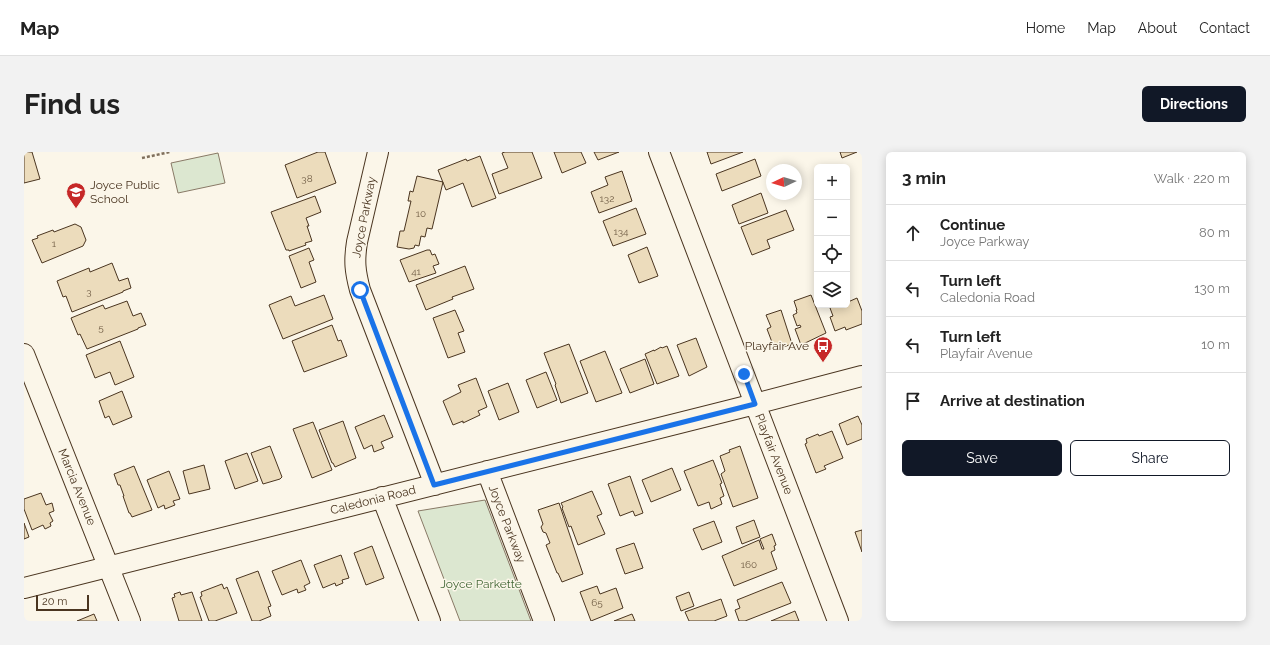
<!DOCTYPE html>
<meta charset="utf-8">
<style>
:root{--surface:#fff;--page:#f2f2f2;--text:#222;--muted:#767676;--line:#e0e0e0;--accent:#111827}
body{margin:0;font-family:Raleway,sans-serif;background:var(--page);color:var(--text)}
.controls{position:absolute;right:12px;top:12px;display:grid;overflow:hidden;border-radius:6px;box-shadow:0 2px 10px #0003}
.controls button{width:36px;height:36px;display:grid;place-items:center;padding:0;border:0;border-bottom:1px solid var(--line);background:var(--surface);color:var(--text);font:20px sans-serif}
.compass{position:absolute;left:742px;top:12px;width:36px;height:36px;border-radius:50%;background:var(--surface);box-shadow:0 2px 10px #0003;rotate:266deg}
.scale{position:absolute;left:12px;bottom:10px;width:53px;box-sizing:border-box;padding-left:4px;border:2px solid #4a3520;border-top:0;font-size:11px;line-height:14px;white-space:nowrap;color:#4a3520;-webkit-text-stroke:3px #fbf6e9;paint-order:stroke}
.stop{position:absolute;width:12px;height:12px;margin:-9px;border:3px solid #1a73e8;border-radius:50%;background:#fff}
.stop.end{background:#1a73e8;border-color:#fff;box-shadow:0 1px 4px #0008}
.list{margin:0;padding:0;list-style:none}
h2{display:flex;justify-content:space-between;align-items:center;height:52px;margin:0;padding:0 16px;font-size:17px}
h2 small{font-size:13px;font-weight:400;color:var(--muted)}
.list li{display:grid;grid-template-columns:26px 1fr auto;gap:12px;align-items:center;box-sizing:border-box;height:56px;padding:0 16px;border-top:1px solid var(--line)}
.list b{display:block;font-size:15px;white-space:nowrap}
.list p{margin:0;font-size:13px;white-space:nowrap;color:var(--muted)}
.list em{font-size:13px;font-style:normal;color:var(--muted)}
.actions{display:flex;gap:8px;padding:12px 16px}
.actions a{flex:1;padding:9px 0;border:1px solid var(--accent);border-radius:6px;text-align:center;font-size:14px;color:var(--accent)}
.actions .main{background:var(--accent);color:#fff}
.icon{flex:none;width:22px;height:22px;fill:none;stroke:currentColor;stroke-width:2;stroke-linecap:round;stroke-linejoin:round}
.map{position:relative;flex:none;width:838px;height:469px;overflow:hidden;border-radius:6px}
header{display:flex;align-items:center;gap:24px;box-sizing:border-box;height:56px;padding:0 20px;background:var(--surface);border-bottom:1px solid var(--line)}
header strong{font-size:19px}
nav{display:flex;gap:22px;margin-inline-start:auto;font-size:14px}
.intro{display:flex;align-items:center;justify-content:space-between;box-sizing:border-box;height:96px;padding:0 24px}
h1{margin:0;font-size:28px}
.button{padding:10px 18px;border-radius:6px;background:var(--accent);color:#fff;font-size:14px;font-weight:700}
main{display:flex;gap:24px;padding:0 24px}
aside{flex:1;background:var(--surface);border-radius:6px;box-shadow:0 2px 10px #0003}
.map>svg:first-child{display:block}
.green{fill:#dce7d0;stroke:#887966}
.building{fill:#ecdcbc;stroke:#4a3520}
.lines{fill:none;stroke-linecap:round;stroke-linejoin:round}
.minor-casing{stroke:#4a3520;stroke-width:22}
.path{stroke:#7f6f5c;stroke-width:2.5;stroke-dasharray:3 2;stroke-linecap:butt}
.minor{stroke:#fbf6e9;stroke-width:20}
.route{stroke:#1a73e8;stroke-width:5}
.labels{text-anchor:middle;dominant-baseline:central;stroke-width:3;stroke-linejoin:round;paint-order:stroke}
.number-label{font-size:10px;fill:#725f47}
.poi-label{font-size:12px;fill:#4a3520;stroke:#fbf6e9;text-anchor:start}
.street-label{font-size:12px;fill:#4a3520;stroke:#fbf6e9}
.park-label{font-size:12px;fill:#436837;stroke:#fbf6e9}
</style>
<header>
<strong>Map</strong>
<nav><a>Home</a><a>Map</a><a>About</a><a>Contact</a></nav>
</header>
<div class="intro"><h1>Find us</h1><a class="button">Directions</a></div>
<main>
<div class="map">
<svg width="838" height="469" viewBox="0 0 838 469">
<rect width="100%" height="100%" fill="#fbf6e9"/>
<!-- green -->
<path class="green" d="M194,1L201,31L154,41L147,11Z
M461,348L507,469H436L394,359Z"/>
<!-- building -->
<path class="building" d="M0,0H8L16,27L0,31Z
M294,0H301L312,31L273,46L261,13Z
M481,0H508L518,26L475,42L468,22L484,16L478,1Z
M530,0H557L562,11L538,21Z
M570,0H595L574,8Z
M683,0H719L687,12Z
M816,0H833L818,6Z
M456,4L472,46L448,55L439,31L422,38L414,18L442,7L443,9Z
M731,7L737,24L698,39L692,22Z
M598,19L608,49L575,61L567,40L584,33L581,25Z
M393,24L419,30L408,77L403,76L401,85L397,84L395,94L391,93L390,96L385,97L373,95L376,79H380L387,49H384L386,39L389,40Z
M737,41L744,61L715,72L708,53Z
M291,44L297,60L282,66L285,74H283L288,89L281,91L282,93L265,99V98H262L247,60Z
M612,56L622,82L589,94L579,69Z
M762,58L770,78L743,88L746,96L728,103L717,75Z
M51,72L57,75L62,88L59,94L18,111L8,88L14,86L13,84L29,78L30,80Z
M623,95L634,124L615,131L604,103Z
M285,96L290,108L285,110L292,130L277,136L265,104Z
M403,98H406L408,103L411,102L415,112L409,114L412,121L385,130L376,108Z
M88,111L95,129L104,126L107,136L99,139V140L48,160L42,144L39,145L33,129L65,116L66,120Z
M441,114L450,137L428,145L429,147L402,158L392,133Z
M300,143L309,167L259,187L245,153L267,144L271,154Z
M787,143L802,181L777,193L771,177L777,175L776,173L773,174L769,163L773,161L772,158H773L770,149Z
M823,146L824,150L833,146L838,159V172L822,178L821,175L811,179L806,165L809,164L806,156L814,153H823Z
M103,149L109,164L117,161L122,173L114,176V177L63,197L56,182L54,183L47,166L79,153L81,157Z
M431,158L440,179L434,181L441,200L424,206L409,166Z
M757,158L768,192L751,198L743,177L747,175L742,163Z
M308,173L314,189L317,188L323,204L280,220L268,189Z
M672,186L683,215L665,224L653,193Z
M96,189L110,225L91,233L86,220L71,226L62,203Z
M545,192L564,241L537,251L531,233L532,232L520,201Z
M643,194L655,224L633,232L621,202L630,198V199L637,195L638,196Z
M581,199L598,241L572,250L556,209Z
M621,207L630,232L606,241L596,217Z
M522,220L533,248L513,256L502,228Z
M452,226L463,255L454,259L456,263L439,271V269L429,273L419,249L437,240L434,233Z
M484,231L495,260L475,268L464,239Z
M98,239L108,265L89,273L85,264L81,266L75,249Z
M360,263L369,285L357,290L360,296L350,300L348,293L340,297L331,275Z
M834,264L838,273V287L823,293L815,272Z
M319,269L332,306L311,315L309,311H308L295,278Z
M289,270L308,318L288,326L269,277Z
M808,279L819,306L800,314L802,317L792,321L781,292L783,291L782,287L794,282L795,284Z
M246,294L258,325L256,327L239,332L227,301Z
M716,294L734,346L709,355L697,322L701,319L696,304L706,300L705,298Z
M223,301L234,329L211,337L201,309Z
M689,308L698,331L696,332L700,344L696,346L698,352L687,357L685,350L674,354L660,319Z
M180,313L186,337L165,342L159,319Z
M110,314L128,358L108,365L106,361H105L99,344H100L96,333H94L90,322Z
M648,316L657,338L627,350L618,328Z
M145,319L156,347L149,349L151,353L141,357L140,353L134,356L123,328Z
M606,324L619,361L611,364L609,359L596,364L584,332Z
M568,339L578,362L573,364L581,382L554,393L547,374L545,375L538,356L539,355L537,351Z
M17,341L22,353L28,351L30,359L25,361L29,369L26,371L27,374L21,377L19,373L8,378L0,357V347Z
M535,351L559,422L538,430L534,421H533L522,393L526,391L522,381L519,380L517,375L519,372L514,358Z
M730,368L736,385L718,392L712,375Z
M690,369L698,390L678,398L669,377Z
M0,371L5,385L0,387Z
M838,378V400L831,380Z
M748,382L752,393L750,394L751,398L747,400L753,417L710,434L698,404L735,388L738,397H740L736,387Z
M610,391L619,416L601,422L592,397Z
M348,394L360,426L342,433L330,401Z
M317,403L325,426L318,428L319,431L312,434L311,431L299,436L290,413Z
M277,408L286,431L280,434L282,438L274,441L273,437L258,443L248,419Z
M234,419L247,454L244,455L247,464L235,469H228L212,427Z
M758,430L767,451L721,469H715L711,458L716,456L713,448Z
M198,432L200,437L203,435L213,461L191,469H185L176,445L178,444L177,440Z
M573,434L576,442L592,436L599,456L567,469L556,440Z
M156,440L157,443L168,440L178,469H155L148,446L151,445L150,442Z
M665,440L670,454L657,459L652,445Z
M697,447L703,464L690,469H665L661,460Z
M771,459L775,469H747Z
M70,462L73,469H53Z
M608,462L611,469H590Z"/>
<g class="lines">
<!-- minor casing -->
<g class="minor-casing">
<path id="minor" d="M354,0L333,90C330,109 331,119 336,138L411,333
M635,0L814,469
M0,202L106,469
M463,319L520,469
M358,345L406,469
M0,436L731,252L838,224"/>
</g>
<!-- path -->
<path class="path" d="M118,6L146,0"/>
<!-- minor -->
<use href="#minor" class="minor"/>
</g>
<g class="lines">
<!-- route -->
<path class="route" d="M336,138L410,333L731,252L720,222"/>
</g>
<!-- icons -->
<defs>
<g id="school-pin" transform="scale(1)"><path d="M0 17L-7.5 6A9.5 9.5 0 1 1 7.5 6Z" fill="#c62828" stroke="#fbf6e9"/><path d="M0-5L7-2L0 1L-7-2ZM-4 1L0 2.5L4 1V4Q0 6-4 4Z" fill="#fff"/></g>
<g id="bus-pin" transform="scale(1)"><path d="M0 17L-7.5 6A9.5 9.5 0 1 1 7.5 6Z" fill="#c62828" stroke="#fbf6e9"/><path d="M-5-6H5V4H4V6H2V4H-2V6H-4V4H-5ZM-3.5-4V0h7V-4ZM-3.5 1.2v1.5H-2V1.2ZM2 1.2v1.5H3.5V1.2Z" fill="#fff"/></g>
</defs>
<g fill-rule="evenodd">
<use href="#school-pin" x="52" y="40"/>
<use href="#bus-pin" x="799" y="194"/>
</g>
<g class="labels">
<!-- number labels -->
<g class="number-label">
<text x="283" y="26">38</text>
<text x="583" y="46">132</text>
<text x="397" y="61">10</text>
<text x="597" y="79">134</text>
<text x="30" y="91">1</text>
<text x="392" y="119">41</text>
<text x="65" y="139">3</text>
<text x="77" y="175">5</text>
<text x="725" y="412">160</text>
<text x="573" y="450">65</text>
</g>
<!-- poi labels -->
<g class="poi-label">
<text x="66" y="33">Joyce Public<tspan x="66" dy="14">School</tspan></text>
<text x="785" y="194" text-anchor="end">Playfair Ave</text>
</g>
<!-- street labels -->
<g class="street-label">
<text transform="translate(340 65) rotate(-79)">Joyce Parkway</text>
<text transform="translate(750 302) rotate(69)">Playfair Avenue</text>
<text transform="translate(53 335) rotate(68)">Marcia Avenue</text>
<text transform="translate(349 348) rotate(-14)">Caledonia Road</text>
<text transform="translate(483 372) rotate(69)">Joyce Parkway</text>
</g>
<!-- park labels -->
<g class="park-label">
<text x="457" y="432">Joyce Parkette</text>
</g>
</g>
</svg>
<div class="controls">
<button>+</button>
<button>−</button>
<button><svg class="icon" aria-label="locate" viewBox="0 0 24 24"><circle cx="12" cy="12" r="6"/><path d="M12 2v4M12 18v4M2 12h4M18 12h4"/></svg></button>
<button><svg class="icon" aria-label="layers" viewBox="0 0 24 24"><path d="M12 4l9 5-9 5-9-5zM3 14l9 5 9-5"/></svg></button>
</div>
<svg class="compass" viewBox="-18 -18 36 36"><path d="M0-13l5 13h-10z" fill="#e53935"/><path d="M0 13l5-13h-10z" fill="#767676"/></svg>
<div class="scale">20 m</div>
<div class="stop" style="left:336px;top:138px"></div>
<div class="stop end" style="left:720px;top:222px"></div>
</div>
<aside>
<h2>3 min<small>Walk · 220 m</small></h2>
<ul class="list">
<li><svg class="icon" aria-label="ahead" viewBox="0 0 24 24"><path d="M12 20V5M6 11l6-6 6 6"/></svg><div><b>Continue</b><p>Joyce Parkway</p></div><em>80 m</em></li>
<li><svg class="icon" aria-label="left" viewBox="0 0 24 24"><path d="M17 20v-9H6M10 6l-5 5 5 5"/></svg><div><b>Turn left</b><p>Caledonia Road</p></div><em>130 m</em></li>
<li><svg class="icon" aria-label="left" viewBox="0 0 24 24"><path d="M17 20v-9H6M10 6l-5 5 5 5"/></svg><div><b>Turn left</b><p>Playfair Avenue</p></div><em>10 m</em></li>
<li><svg class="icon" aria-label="arrive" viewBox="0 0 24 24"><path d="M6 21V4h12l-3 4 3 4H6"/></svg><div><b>Arrive at destination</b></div></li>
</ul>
<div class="actions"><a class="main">Save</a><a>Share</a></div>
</aside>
</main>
